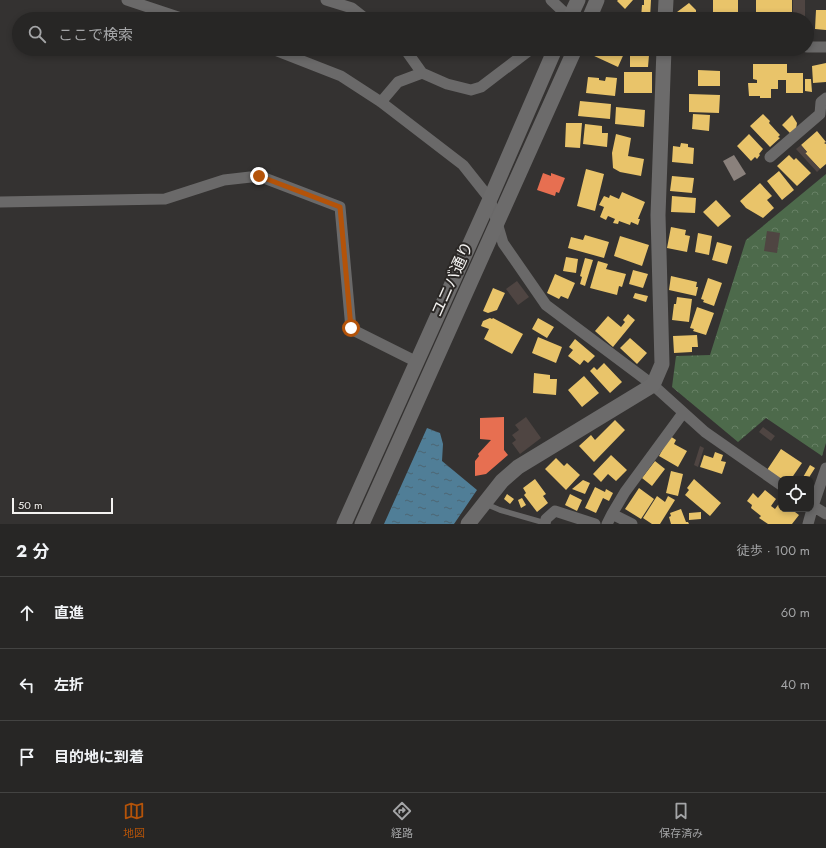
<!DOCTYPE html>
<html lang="ja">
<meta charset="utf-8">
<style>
:root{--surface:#272625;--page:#333232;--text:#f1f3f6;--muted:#a4a5a7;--line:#434342;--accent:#b45309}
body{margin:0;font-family:Jost,"Noto Sans JP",sans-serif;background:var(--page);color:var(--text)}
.controls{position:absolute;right:12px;bottom:12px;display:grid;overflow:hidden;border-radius:8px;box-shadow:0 2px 6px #0003}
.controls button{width:36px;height:36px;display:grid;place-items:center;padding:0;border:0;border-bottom:1px solid var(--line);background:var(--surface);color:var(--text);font:20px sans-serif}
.scale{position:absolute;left:12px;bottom:10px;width:101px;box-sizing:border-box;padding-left:4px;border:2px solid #f4f3f1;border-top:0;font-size:11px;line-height:14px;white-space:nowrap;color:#f4f3f1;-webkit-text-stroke:3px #2b2826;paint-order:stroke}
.stop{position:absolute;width:12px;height:12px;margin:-9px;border:3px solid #b45309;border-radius:50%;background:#fff}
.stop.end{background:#b45309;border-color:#fff;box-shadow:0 1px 4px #0008}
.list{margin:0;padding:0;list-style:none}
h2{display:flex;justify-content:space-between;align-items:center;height:52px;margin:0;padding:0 16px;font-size:17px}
h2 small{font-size:13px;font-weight:400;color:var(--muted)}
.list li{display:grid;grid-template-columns:26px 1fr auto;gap:12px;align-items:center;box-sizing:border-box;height:72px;padding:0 16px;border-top:1px solid var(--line)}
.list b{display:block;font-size:15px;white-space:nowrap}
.list em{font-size:13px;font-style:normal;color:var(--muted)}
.icon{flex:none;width:22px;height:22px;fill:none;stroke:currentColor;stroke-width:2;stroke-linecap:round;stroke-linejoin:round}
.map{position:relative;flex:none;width:826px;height:524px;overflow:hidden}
.search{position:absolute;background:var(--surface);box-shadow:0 2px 6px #0003;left:12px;right:12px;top:12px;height:44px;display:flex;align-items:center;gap:10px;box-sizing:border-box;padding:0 14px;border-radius:22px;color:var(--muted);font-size:15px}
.sheet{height:268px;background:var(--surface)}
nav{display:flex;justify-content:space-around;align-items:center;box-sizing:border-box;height:56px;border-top:1px solid var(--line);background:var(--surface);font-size:11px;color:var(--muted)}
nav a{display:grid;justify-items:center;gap:2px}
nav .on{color:var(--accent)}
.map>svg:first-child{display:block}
.forest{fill:url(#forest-crowns)}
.water{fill:url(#water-ripples)}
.homes{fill:#e9c46a}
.shops{fill:#e76f51}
.industry{fill:#8a817c}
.building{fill:#4f4542}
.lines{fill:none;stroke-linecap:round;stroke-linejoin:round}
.lane{stroke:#6a6969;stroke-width:5.5}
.street{stroke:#6a6969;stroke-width:11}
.secondary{stroke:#6c6b6b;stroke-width:15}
.route{stroke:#b45309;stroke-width:5}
.labels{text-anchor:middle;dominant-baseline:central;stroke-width:4;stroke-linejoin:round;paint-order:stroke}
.street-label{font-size:16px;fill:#f4f3f1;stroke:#2b2826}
</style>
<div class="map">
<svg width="826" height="524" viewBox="0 0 826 524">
<defs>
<pattern id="forest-crowns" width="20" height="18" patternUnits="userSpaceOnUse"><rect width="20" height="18" fill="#4d6a4b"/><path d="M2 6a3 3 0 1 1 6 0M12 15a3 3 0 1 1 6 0" fill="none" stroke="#678065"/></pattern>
<pattern id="water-ripples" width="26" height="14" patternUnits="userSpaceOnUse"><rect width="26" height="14" fill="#507e97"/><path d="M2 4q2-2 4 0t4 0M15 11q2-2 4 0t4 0" fill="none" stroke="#4d6673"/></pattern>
</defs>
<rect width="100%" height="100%" fill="#343231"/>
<!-- forest -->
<path class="forest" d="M826,174V443L822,456L766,418L738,442L672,387L676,356L710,355L746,240Z"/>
<!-- water -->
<path class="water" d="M427,428L440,433L443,444L442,461L477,490L454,524H384Z"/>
<!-- homes -->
<path class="homes" d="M618,0H633L625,9L617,1Z
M644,0H651L650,18H641L642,5H644Z
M713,0H738V19H717V16H713Z
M756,0H792V19H756Z
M689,3L696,10V19H677V12Z
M816,10H826V30L815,29Z
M595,49H626L618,67L592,55Z
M630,55H649L648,67H630Z
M826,63V82L813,83L812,66Z
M753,64H787V73H803V93H786V80H778V89H771V98H760V96H749L748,83H757V80L753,79Z
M698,70L720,71V86H698Z
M624,72H652V93H624Z
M588,77L599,78V80L605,81L606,77L617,78L615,96L586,93Z
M805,79H811L812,92L805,91Z
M689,94L720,95L719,113L689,112Z
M580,101L611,104L610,119L578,116Z
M616,107L645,110L644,127L615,124Z
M693,114L710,115L709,131L692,129Z
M763,114L770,121L769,123L780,135L778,137L780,138L770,147L750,126Z
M792,115L797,123L796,129L790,133L782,125Z
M566,123H582L580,148L565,147Z
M585,124L602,126V133H608L607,147L583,144Z
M817,131L826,142L824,143L826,144V164L820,169L805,153L807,152L801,145Z
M616,134L631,138L628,156L644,159L641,176L620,172L613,168L612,153Z
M749,134L763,149L759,154L760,155L757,159L755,157L751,161L737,146Z
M681,143L688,144V147L694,148L693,164L672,162L673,146L680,147Z
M789,155L794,160L796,158L811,173L797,186L777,166Z
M586,169L604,174L595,211L577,206Z
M779,171L794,190L782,200L767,181Z
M672,176L694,178L692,193L670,191Z
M760,183L772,196L767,200L774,208L763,218L746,208L740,201Z
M622,192L645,202L638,219H640L638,225L631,222L630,225L619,221L618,224L613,223L615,219L608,216L606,220L600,217L604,207L599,205L604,196L609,198L610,195L619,199Z
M672,196L696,198L695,213L671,212Z
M716,200L731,216L718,227L703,212Z
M671,227L686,230L685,235L690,236L687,252L667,248Z
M698,233L712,236L709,255L695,252Z
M585,235L609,242L604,258L568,248L571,237L583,240Z
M620,236L649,245L642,266L614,256Z
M717,242L732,246L727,264L712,260Z
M566,257L578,259L576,273L563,271Z
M585,258L593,260L585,286L580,284L582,277L580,276Z
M598,261L608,264L606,269L626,274L622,287L619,286L617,295L590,288Z
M633,270L648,274L643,288L629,284Z
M555,274L575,283L568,299L561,296L559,299L547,293Z
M671,276L697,282L696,287H698L696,296L669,290Z
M708,278L722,283L714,306L703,302L704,300L701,299Z
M493,288L505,293L497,310L488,313L483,311Z
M635,293L648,296L646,302L633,298Z
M677,297L692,299L689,322L672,320L674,304H676Z
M697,307L714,313L706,335L693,331L694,329L690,328Z
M628,314L635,320L613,347L595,331L608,316L621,327L625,322L623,320Z
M490,318L492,319L493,318L523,334L512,354L484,339L489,329L481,326L483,321Z
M538,318L554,327L547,338L532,329Z
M697,335L698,347H692V352L674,353L673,336Z
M538,337L562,347L556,363L532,353Z
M630,338L647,353L637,364L620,348Z
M575,339L595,356L588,363L584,360L580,365L568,356L573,350L569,347Z
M604,363L622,382L610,393L590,371L594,367L597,370Z
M534,373L550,375V379H557L556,395L533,393Z
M584,376L599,393L582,407L568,390Z
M615,420L625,430L594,462L579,446L591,435L595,440Z
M670,436L676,440L674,444L687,451L678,467L659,456Z
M781,449L802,463L791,479H781L767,470Z
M715,452L723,455L721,461L726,462L722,474L700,467L704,455L713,458Z
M611,455L627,470L616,481L608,474L601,482L593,474Z
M556,458L564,466L567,463L580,475L566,490L545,469Z
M655,461L665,469L652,486L642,478Z
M810,465L815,468L808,479H802Z
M671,471L683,474L678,496L666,493Z
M535,479L546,494L543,496L548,503L537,512L524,495L526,493L523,488Z
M694,479L721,503L710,516L685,495L689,490L687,488Z
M583,480L590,483L585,494L572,489Z
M595,487L605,492L606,489L613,493L609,501L603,498L596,513L585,508Z
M639,488L654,499L641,519L625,509Z
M765,490L776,499L771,506L775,509L781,501V509H791L799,515L792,524H768L759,518L761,516L751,508L752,505L747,501L753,493L758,498Z
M507,494L514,499L510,504L504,499Z
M570,494L582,500L577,511L565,505Z
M657,496L665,502L668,496L675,500L660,524H652L643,518Z
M522,498L526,505L521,508L518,500Z
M681,509L686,522H688L689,524H671L669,517L671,516L670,513Z
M701,512V519L689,520V513Z"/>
<!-- shops -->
<path class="shops" d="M543,173L551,176V173L565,178L559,193L556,192L555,196L537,190Z
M504,417V450L508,455L486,474L475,476V461L479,456L478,454L491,440L480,439V418Z"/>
<!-- industry -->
<path class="industry" d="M734,155L746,174L734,181L723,161Z"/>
<!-- building -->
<path class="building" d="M793,0H805V19H793Z
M801,145L807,152L805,153L820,169L817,172L796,149Z
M767,231L780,233L777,253L764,251Z
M517,281L529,297L518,305L506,289Z
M526,417L541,438L520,454L512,443L516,440L512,435L519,430L515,425Z
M763,427L775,436L771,441L759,432Z
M700,446L704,448L698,467L694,465Z"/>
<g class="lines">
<!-- lane -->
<path class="lane" d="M486,504L500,510L545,523"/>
<!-- street -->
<path class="street" d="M127,0L184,19
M326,0L352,8L366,19
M551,0L570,18
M807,47H826
M272,49L341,76L381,102L463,165L490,199L503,243L546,305L653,385L705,432L781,485
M405,49L422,73L447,84L471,90L481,87L531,49
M532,49L542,50L553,53
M381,102L398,82L422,73
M770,157L820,114L821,102L826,98
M0,202L165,199L224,180L259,176L340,207L351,329L417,362
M811,505L826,514
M545,524L546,519L555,511L595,524
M607,524L612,514
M632,524L612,514L625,492L683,413
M808,524L813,506L826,468"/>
<!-- secondary -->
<path class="secondary" d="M569,19L578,0
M589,19L597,0
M665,19L666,0
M344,524L490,199L555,49
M362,524L575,49
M468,524L502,481L518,467L653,385L662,364L658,215L664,49"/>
</g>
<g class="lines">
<!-- route -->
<path class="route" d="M259,176L340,207L351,328"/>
</g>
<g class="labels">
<!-- street labels -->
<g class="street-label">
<text transform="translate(452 279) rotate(-66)">ユニバ通り</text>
</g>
</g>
</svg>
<div class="controls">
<button><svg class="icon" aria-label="locate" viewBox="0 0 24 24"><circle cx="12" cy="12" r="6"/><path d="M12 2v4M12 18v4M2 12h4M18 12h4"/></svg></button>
</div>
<div class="scale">50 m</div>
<div class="stop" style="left:351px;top:328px"></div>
<div class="stop end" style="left:259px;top:176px"></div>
<div class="search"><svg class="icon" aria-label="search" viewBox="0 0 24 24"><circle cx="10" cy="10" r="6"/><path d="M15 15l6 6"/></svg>ここで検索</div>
</div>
<section class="sheet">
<h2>2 分<small>徒歩 · 100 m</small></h2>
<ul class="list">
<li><svg class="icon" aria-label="ahead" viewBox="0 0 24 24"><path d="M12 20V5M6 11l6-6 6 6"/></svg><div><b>直進</b></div><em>60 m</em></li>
<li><svg class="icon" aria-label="left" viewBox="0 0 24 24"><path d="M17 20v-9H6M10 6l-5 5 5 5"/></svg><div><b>左折</b></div><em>40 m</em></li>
<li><svg class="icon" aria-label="arrive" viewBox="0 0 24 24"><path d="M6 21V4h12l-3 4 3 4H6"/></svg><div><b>目的地に到着</b></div></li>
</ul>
</section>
<nav>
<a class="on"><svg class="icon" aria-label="map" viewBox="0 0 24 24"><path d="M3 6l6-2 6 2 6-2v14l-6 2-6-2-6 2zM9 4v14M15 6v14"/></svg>地図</a>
<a><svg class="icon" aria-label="directions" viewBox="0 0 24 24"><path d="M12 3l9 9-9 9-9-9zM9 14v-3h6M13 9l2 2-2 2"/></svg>経路</a>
<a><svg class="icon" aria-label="saved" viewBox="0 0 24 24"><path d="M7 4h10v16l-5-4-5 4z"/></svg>保存済み</a>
</nav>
